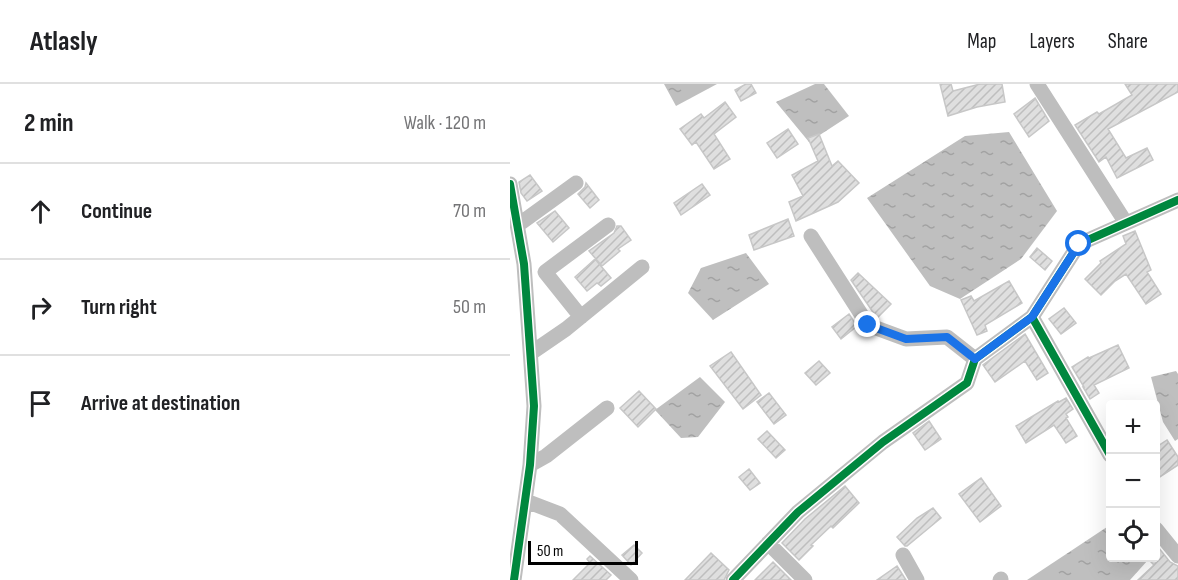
<!DOCTYPE html>
<meta charset="utf-8">
<style>
:root{--surface:#fff;--page:#f2f2f2;--text:#202124;--muted:#757577;--line:#e0e0e0}
body{margin:0;font-family:"Sofia Sans Condensed",sans-serif;background:var(--page);color:var(--text)}
.controls{position:absolute;right:18px;bottom:18px;display:grid;overflow:hidden;border-radius:6px;box-shadow:0 6px 24px #0002}
.controls button{width:54px;height:54px;display:grid;place-items:center;padding:0;border:0;border-bottom:2px solid var(--line);background:var(--surface);color:var(--text);font:30px sans-serif}
.scale{position:absolute;left:18px;bottom:15px;width:110px;box-sizing:border-box;padding-left:6px;border:3px solid #000;border-top:0;font-size:16px;line-height:21px;white-space:nowrap;color:#000;-webkit-text-stroke:4px #fff;paint-order:stroke}
.stop{position:absolute;width:18px;height:18px;margin:-14px;border:4px solid #1a73e8;border-radius:50%;background:#fff}
.stop.end{background:#1a73e8;border-color:#fff;box-shadow:0 2px 6px #0008}
.list{margin:0;padding:0;list-style:none}
h2{display:flex;justify-content:space-between;align-items:center;height:78px;margin:0;padding:0 24px;font-size:26px}
h2 small{font-size:20px;font-weight:400;color:var(--muted)}
.list li{display:grid;grid-template-columns:39px 1fr auto;gap:18px;align-items:center;box-sizing:border-box;height:96px;padding:0 24px;border-top:2px solid var(--line)}
.list b{display:block;font-size:22px;white-space:nowrap}
.list em{font-size:20px;font-style:normal;color:var(--muted)}
.icon{flex:none;width:33px;height:33px;fill:none;stroke:currentColor;stroke-width:2;stroke-linecap:round;stroke-linejoin:round}
.map{position:relative;flex:none;width:668px;height:496px;overflow:hidden}
header{display:flex;align-items:center;gap:36px;box-sizing:border-box;height:84px;padding:0 30px;background:var(--surface);border-bottom:2px solid var(--line)}
header strong{font-size:28px}
nav{display:flex;gap:33px;margin-inline-start:auto;font-size:21px}
main{display:flex}
aside{flex:1;background:var(--surface)}
.map>svg:first-child{display:block}
.water{fill:url(#water-ripples)}
.building{fill:url(#building-hatch);stroke:#c7c7c7;stroke-width:1.5}
.lines{fill:none;stroke-linecap:round;stroke-linejoin:round}
.street{stroke:#bebebe;stroke-width:15}
.cycleway-casing{stroke:#fff;stroke-width:11}
.cycleway{stroke:#00873e;stroke-width:8}
.route{stroke:#1a73e8;stroke-width:8}
</style>
<header>
<strong>Atlasly</strong>
<nav><a>Map</a><a>Layers</a><a>Share</a></nav>
</header>
<main>
<aside>
<h2>2 min<small>Walk · 120 m</small></h2>
<ul class="list">
<li><svg class="icon" aria-label="ahead" viewBox="0 0 24 24"><path d="M12 20V5M6 11l6-6 6 6"/></svg><div><b>Continue</b></div><em>70 m</em></li>
<li><svg class="icon" aria-label="right" viewBox="0 0 24 24"><path d="M7 20v-9h11M14 6l5 5-5 5"/></svg><div><b>Turn right</b></div><em>50 m</em></li>
<li><svg class="icon" aria-label="arrive" viewBox="0 0 24 24"><path d="M6 21V4h12l-3 4 3 4H6"/></svg><div><b>Arrive at destination</b></div></li>
</ul>
</aside>
<div class="map">
<svg width="668" height="496" viewBox="0 0 668 496">
<defs>
<pattern id="water-ripples" width="26" height="14" patternUnits="userSpaceOnUse" patternTransform="scale(1.5)"><rect width="26" height="14" fill="#bfbfbf"/><path d="M2 4q2-2 4 0t4 0M15 11q2-2 4 0t4 0" fill="none" stroke="#a2a2a2"/></pattern>
<pattern id="building-hatch" width="6" height="6" patternUnits="userSpaceOnUse" patternTransform="scale(1.5)"><rect width="6" height="6" fill="#dfdfdf"/><path d="M-1 1l2-2M0 6l6-6M5 7l2-2" fill="none" stroke="#bebebe"/></pattern>
</defs>
<rect width="100%" height="100%" fill="#fff"/>
<!-- water -->
<path class="water" d="M154,0H207L166,22Z
M305,0H314L339,32L299,58L266,18Z
M499,48L547,127L511,175L450,215L420,202L357,114L455,52Z
M236,169L259,200L203,236L178,209L191,184Z
M666,287L668,290V355L665,357L653,338L641,293Z
M190,293L215,318L188,353L171,354L145,326Z
M600,441V474H636L638,476L620,496H517Z"/>
<!-- building -->
<path class="building" d="M236,0H241L246,9L231,17L225,6Z
M430,0H441L443,7L470,0H492L495,18L467,23L438,32Z
M615,0H668V8L598,45L616,74L637,64L643,76L607,94L596,73L589,78L565,41L587,28L589,30L622,11Z
M525,14L539,37L519,53L504,30Z
M215,18L226,33L204,50L220,75L204,85L186,58L182,61L170,45L191,30L194,34Z
M278,45L288,60L267,74L257,59Z
M309,50L322,82L328,77L349,99L328,118L286,137L279,118L293,112L282,91L308,77L298,54Z
M20,91L32,107L17,117L11,109L9,98Z
M76,99L89,116L80,124L68,110L75,103Z
M192,100L200,111L171,131L164,119Z
M45,127L59,144L43,158L27,139Z
M278,135L284,152L244,166L239,151Z
M107,142H111L121,156L108,165L110,167L92,182L79,167L104,149Z
M625,147L641,186L637,188L651,210L636,220L616,190L605,197L591,211L575,195L591,179L590,177L616,160L613,152Z
M527,164L542,177L535,186L520,173Z
M85,175L101,194L91,202L87,199L77,207L65,193Z
M348,189L381,220L367,234L341,196Z
M499,197L512,219L475,241L477,247L467,251L451,216L461,212L464,217Z
M554,224L566,239L551,250L539,235Z
M339,230L347,242L331,255L322,243Z
M515,250L538,289L527,296L515,277L485,298L473,281Z
M608,261L619,284L584,301L589,309L580,315L573,303H574L562,283L578,273L579,274Z
M221,268L251,311L233,325L200,282Z
M309,277L320,289L306,301L295,289Z
M129,307L146,325L128,343L110,324Z
M259,309L276,331L264,340L247,318Z
M556,314L563,325L556,330L558,333L556,334L567,352L556,359L544,341L516,359L506,342L548,317L549,318Z
M419,337L431,355L415,366L403,349Z
M257,347L275,366L266,374L248,355Z
M657,356L668,373V381L645,396V364Z
M239,385L250,399L240,406L229,393Z
M471,394L491,422L470,438L449,410Z
M335,402L349,419L323,444L321,442L301,461L303,462L289,476L272,459L295,435Z
M423,424L431,434L397,462H395L387,453L407,434Z
M124,461L132,469L121,481L112,471Z
M648,463L660,478L668,482V496H628L644,481L637,474H645V465Z
M201,469L219,486L214,496H175Z
M80,472L101,491L96,496H63L80,479L77,475Z
M263,478L281,496H245Z
M387,482L396,496H367Z"/>
<g class="lines">
<!-- street -->
<path class="street" d="M527,0L616,139
M0,100L14,180L24,322L20,381L4,496
M8,141L66,99
M301,152L358,241L396,255L437,253L465,275
M71,233L35,188L98,141
M21,269L56,245L132,183
M600,371L522,233L569,160L668,116
M20,381L36,372L97,324
M16,417L50,430L121,496
M646,445L668,472
M258,459L295,496
M393,471L407,496
M223,496L288,428L373,358L457,299L465,275L522,233
M490,496L491,495"/>
<!-- cycleway casing -->
<g class="cycleway-casing">
<path id="cycleway" d="M0,100L14,180L24,322L20,381L4,496
M600,371L522,233L569,160L668,116
M223,496L288,428L373,358L457,299L465,275L522,233"/>
</g>
<!-- cycleway -->
<use href="#cycleway" class="cycleway"/>
</g>
<g class="lines">
<!-- route -->
<path class="route" d="M358,241L396,255L437,253L465,275L522,233L569,160"/>
</g>
</svg>
<div class="controls">
<button>+</button>
<button>−</button>
<button><svg class="icon" aria-label="locate" viewBox="0 0 24 24"><circle cx="12" cy="12" r="6"/><path d="M12 2v4M12 18v4M2 12h4M18 12h4"/></svg></button>
</div>
<div class="scale">50 m</div>
<div class="stop" style="left:569px;top:160px"></div>
<div class="stop end" style="left:358px;top:241px"></div>
</div>
</main>
